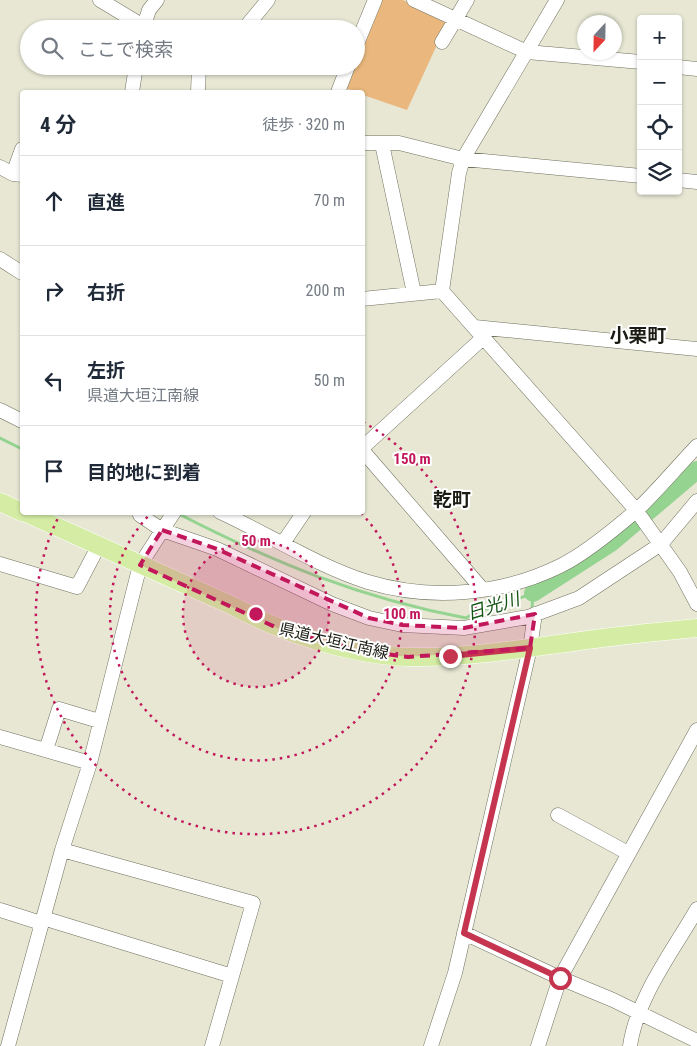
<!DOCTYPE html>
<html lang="ja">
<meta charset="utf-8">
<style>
:root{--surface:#fff;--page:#f6f6f7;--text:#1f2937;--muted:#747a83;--line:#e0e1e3}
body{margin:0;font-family:"Roboto Condensed","Noto Sans JP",sans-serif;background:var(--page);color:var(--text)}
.controls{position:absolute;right:15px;top:15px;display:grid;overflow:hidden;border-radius:5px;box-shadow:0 1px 4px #0004}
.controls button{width:45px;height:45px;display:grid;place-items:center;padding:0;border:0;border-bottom:1px solid var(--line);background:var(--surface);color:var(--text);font:25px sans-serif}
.compass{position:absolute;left:577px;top:15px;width:45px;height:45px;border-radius:50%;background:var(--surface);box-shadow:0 1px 4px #0004;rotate:202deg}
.stop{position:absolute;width:15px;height:15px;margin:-11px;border:4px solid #c53550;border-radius:50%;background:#fff}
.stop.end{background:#c53550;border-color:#fff;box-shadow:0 1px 5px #0008}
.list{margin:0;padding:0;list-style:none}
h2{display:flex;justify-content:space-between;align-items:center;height:65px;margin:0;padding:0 20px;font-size:21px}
h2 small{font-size:16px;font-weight:400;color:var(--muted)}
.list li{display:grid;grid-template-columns:32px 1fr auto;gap:15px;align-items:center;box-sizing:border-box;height:90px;padding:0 20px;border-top:1px solid var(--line)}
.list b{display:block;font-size:19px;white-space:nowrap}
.list p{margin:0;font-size:16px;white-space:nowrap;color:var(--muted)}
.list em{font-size:16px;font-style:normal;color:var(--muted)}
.icon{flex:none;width:28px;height:28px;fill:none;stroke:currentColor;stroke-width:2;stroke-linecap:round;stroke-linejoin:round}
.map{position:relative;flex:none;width:697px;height:1046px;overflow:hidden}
.search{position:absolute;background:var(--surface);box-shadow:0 1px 4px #0004;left:20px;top:20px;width:345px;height:55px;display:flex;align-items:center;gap:12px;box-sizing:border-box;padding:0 18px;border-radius:28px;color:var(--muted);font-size:19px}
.panel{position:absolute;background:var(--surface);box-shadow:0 1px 4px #0004;left:20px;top:90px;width:345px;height:425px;border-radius:5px}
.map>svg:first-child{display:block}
.green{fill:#eab87e}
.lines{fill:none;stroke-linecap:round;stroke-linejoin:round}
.stream{stroke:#95d391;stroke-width:3}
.river{stroke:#95d391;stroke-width:18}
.minor-casing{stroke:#717160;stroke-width:15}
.major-casing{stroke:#fff;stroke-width:19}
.minor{stroke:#fff;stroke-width:14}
.major{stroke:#d4eca4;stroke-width:18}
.route{stroke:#c53550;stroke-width:6}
.marked{fill:#c2185b;fill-opacity:0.2;stroke:#c2185b;stroke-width:4;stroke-dasharray:10 6;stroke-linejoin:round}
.ring{fill:none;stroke:#c2185b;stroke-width:2.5;stroke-dasharray:2.5 5}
.labels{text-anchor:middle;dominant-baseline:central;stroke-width:4;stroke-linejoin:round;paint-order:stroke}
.street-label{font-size:16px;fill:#1b1b14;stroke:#fff}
.water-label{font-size:18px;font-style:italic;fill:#165416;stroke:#fff}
.quarter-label{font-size:19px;font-weight:bold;fill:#1b1b14;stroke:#fff}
.centre{fill:#c2185b;stroke:#fff;stroke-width:2.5}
.ring-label{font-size:15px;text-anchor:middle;font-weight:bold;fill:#c2185b;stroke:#fff;stroke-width:4;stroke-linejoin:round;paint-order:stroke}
</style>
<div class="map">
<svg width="697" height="1046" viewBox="0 0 697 1046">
<rect width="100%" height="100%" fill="#e7e7d4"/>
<!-- green -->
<path class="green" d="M381,0H403L447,23L407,110L363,95L362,92L347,89Z"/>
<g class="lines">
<!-- stream -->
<path class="stream" d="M0,438L22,449
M177,513C272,562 360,598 466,618L481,609H492L533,593L532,609"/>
<!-- river -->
<path class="river" d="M533,593L611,543L697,470"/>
<!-- minor casing -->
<g class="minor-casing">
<path id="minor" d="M100,0L148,29
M414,0L527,52L641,62
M143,29L149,10L157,0
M244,29L268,0
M442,42L467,0
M356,46L375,0
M678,67L697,69
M132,92L136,66
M198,92L199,66
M338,92L348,66
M362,143H399L463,159L641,176
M382,144L414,293
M0,167L13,174L22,175
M13,174L22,149
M678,180L697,182
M0,259L22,273
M442,291L636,510L680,572L697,604
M442,291L459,173L463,159L557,0
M362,299L442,291
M475,327L697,349
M0,410L22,421
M362,448L484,337
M362,450L483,590
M220,512C268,534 317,566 368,582C431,601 501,595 560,566C585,554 616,528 637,510C658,490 677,467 697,446
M140,515L162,530L217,549L332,604L369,618L402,625L464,628L528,617L579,598L661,544L697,501
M283,543L304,512
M0,564L77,587L98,547
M0,737L90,763
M46,750L59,709L99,721
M558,815L628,853
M62,850L253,903L212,1046
M0,910L41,923
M43,918L232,976
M464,933L560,978L613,1000L697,1041
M8,1046L62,850L90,763L140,565L174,512
M431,1046L455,973L530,648L535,614
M538,1046L560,978L697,730
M630,1046C637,997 673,951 697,909"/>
</g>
<!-- major casing -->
<g class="major-casing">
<path id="major" d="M0,502L22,512
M24,512L233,606C282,633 354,656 410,657C465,658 519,649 573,642C614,636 655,632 697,628"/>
</g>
<!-- minor -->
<use href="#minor" class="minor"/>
<!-- major -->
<use href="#major" class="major"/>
</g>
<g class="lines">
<!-- route -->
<path class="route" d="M450,656L530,648L464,933L560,978"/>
</g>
<!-- marked area -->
<path class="marked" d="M162,530L217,549L369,618L402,625L464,628L535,614L530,648L408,657L363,651L284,631L140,565Z"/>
<!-- distance rings -->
<circle cx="256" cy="614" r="73" fill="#c2185b" fill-opacity=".12"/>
<g class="ring">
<circle cx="256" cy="614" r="73"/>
<path d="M361 513A146 146 0 1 1 151 513"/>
<path d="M363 422A220 220 0 1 1 60 514"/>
</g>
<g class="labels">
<!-- street labels -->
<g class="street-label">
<text transform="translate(334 641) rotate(13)">県道大垣江南線</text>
</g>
<!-- water labels -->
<g class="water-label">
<text transform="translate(493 606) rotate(-17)">日光川</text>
</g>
<!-- quarter labels -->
<g class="quarter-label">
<text x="638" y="335">小栗町</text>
<text x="452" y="499">乾町</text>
</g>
</g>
<circle cx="256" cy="614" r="8" class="centre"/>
<g class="ring-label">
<text x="412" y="464">150 m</text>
<text x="256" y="546">50 m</text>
<text x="402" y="619">100 m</text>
</g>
</svg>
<div class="controls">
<button>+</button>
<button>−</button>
<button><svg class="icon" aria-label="locate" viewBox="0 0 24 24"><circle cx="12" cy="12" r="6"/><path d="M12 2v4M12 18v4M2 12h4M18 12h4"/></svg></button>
<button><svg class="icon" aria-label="layers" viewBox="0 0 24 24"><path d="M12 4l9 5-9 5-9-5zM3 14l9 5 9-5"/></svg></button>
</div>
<svg class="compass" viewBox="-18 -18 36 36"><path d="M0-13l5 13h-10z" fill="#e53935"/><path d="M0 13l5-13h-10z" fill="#747a83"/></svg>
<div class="stop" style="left:560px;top:978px"></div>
<div class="stop end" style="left:450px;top:656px"></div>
<div class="search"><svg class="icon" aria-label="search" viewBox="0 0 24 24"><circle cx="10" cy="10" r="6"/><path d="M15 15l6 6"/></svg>ここで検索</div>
<section class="panel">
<h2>4 分<small>徒歩 · 320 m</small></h2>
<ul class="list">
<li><svg class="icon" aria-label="ahead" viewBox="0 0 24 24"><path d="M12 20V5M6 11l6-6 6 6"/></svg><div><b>直進</b></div><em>70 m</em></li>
<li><svg class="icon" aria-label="right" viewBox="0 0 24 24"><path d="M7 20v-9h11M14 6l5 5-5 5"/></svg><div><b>右折</b></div><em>200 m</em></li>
<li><svg class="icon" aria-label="left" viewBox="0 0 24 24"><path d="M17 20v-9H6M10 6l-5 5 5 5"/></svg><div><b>左折</b><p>県道大垣江南線</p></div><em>50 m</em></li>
<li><svg class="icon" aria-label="arrive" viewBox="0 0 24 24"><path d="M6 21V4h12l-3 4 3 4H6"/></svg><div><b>目的地に到着</b></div></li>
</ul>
</section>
</div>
